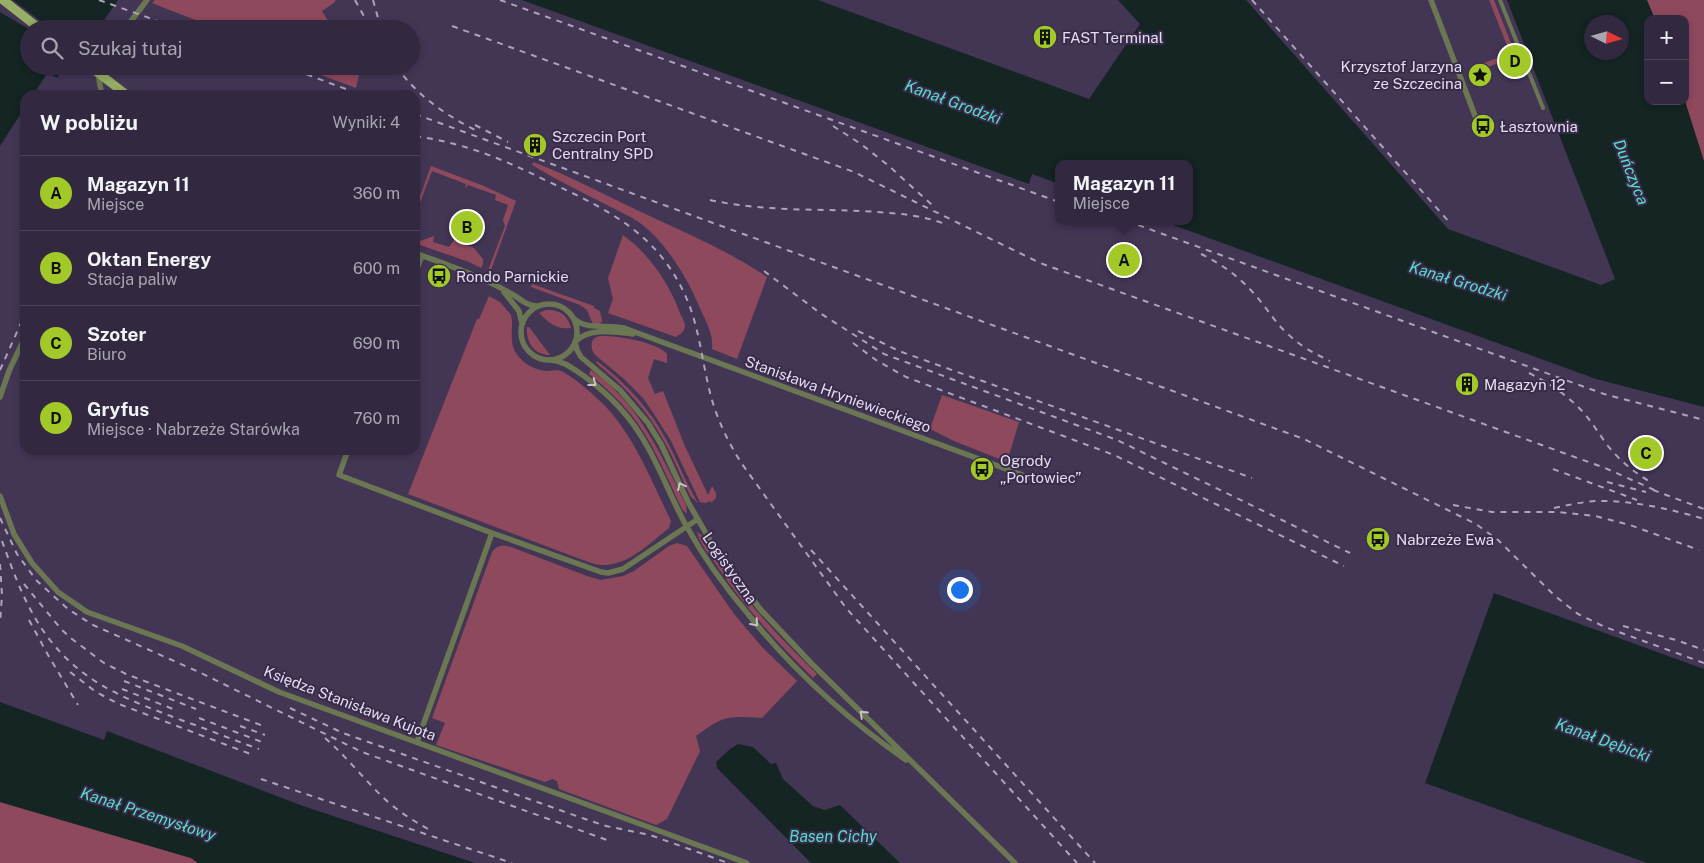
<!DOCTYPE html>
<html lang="pl">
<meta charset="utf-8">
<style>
:root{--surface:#322840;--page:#3a3047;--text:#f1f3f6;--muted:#a8a6b1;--line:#4d4459;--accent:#a2c928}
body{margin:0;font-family:"Public Sans",sans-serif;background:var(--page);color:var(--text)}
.controls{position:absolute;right:15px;top:15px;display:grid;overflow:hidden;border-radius:10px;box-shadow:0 2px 8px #0003}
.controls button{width:45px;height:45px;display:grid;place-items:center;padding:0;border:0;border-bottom:1px solid var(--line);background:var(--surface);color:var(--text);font:25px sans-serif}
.compass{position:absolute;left:1584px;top:15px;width:45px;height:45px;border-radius:50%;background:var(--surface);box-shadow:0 2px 8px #0003;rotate:95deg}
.you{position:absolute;left:959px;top:589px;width:18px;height:18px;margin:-12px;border:4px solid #fff;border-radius:50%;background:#1a73e8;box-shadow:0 0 0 8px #1a73e833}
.badge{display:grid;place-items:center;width:32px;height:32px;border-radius:50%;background:var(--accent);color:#111;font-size:16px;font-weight:700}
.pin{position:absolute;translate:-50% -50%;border:2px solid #fff;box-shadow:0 1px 5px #0006}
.popup{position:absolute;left:1055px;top:160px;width:138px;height:65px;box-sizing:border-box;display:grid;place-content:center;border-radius:10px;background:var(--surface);filter:drop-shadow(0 1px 4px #0005);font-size:16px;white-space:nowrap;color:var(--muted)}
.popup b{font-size:19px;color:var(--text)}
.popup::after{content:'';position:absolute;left:50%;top:100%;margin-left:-10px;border:10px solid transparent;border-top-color:var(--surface)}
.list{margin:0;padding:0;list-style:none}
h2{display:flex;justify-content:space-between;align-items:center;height:65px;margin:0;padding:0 20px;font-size:21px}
h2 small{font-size:16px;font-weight:400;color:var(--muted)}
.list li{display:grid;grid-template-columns:32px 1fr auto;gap:15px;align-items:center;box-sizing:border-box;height:75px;padding:0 20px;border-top:1px solid var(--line)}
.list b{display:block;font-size:19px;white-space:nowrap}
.list p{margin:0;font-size:16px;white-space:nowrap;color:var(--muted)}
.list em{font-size:16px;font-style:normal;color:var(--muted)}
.icon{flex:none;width:28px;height:28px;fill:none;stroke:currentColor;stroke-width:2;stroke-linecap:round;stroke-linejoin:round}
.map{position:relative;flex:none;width:1704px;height:863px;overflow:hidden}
.search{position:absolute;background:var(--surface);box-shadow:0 2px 8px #0003;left:20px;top:20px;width:400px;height:55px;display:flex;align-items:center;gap:12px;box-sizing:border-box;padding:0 18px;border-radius:28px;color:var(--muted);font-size:19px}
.panel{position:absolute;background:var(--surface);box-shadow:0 2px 8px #0003;left:20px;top:90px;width:400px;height:365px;border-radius:15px}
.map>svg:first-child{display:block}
.green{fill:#8f495d}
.water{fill:#142523;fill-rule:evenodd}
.pier{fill:#433655}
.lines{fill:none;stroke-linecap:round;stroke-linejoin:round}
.pedestrian{stroke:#6b7753;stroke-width:4}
.minor{stroke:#6b7753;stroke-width:5.5}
.primary{stroke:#97ae65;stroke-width:9}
.rail{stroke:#ada3bb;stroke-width:2;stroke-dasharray:6 6;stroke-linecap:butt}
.primary-bridge{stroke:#97ae65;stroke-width:9}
.oneway{stroke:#c6c3c9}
.labels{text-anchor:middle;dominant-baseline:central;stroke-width:4;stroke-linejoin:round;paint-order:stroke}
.poi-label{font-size:15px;fill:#e4dcf0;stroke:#382c4a;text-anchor:start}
.street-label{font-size:15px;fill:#e4dcf0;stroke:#382c4a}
.water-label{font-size:16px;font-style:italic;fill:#56ddcb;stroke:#382c4a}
</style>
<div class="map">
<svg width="1704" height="863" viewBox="0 0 1704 863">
<rect width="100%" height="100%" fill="#433655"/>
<!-- green -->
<path class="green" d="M155,0H335V2L322,11L333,29H213V27L152,3Z
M1489,0H1494L1516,56L1476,72L1474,67L1510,53Z
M1637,0H1704V174L1676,101H1685V19H1648Z
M297,66H358L360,70L356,88Z
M533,162C570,176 605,195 641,212C684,232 727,250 767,277L737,359L712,349C714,334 705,320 699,306C687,277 664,239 637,221C628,215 618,211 609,206C583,193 557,180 532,165Z
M431,166L484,186L516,201L490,273L488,272V270L505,226L503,220L508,205L495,200L496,195L468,185L465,189L466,184L432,171L415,216V210Z
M623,235C649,254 669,283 680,313C682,317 684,321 685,325C685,331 681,334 676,337L608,313L613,299L608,278Z
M434,236L433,242L449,247L454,240L474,248L483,259V264L481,268L469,262L420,245V241Z
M532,284L594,306V308L600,311L602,321L600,324H593L587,310L580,305L531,287Z
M489,296L500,302L511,315C514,326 509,337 514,349C519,361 534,371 548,371C553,371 557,369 563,372C579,381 594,395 607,408C636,440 652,482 671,521L669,528C650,543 628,566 602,565C596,565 589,562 583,560L408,494L477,319H479Z
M546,310C559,309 568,315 571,328C557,330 549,323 539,313Z
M527,327H529L550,355C534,355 526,342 527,327Z
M600,336C616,335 657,342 667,354V363L654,359L648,378L655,394L663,391L684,444L708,495L712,486L716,493V498L711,503L710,501L706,503L700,502L671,441L654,414L643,398L624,379L594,354C590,346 590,338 600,336Z
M597,361C626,383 650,409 667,441C678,462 686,483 698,503L691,497C682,479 674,459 664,441C647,410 624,385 596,363Z
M591,370C639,403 661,455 686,505L687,514L682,509C666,475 652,439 628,411C616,397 603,385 589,374Z
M942,395L1019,422L1007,462L954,441L930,429Z
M697,532C708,537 721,564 729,575C754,611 785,643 817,674L813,678C778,643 744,607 717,566C710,555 700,545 697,532Z
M677,543L687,546L734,614L762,647L797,681L762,718C728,716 724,715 696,736L700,751L667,819L656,825L559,789L557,781L552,779L545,782L436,745L445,723L432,718L492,552C498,545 502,545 511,547L587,576L601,580L623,576L634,571L669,546Z
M0,802L191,858L198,863H0Z"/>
<!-- water -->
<path class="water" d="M0,0H118L98,29H29V66H66L57,78L48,72L33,95H25V107L0,146Z
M522,0H818L1089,99L1140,24L1118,0H1246L1448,229L1601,285L1615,279L1507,0H1647L1655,19H1648V101H1685L1704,161V407L1596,379L1162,221H1189V164H1059V184L1032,174L1029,184ZM1592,22H1622V52H1592Z
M1494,593L1704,669V863H1647L1425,783Z
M0,702L104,740L107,731L303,806L475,863H198L191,858L0,802Z
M738,744L753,747L771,764L776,763L783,779L813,806L825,810L840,805L900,863H811L717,768L716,762L730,749Z"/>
<!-- pier -->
<path class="pier" d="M0,0H13L51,29H29L0,12Z"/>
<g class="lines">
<!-- pedestrian -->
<path class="pedestrian" d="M1500,0L1543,108"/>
<!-- minor -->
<path class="minor" d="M1431,0L1482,134
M125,29L147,0
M100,66L99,80L102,95
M415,253C448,265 480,276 510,293C520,298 526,306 537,306
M415,273L422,256
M504,292L519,311L522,324
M521 332a28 28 0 1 1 56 0a28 28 0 1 1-56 0Z
M573,318C587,331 607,324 624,328L1028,477
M575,342L577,350L581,357L620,390L648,423L661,444L688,502L711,542L742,586L761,610L811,663L1015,863
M575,342C588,327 615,332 633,334
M551,360C564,361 573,369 584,376C610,395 632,418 647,446C662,472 672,501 687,527C704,558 725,587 748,614C793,670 847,719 906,760
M0,397L9,371L25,337
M348,450L339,475L492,533L601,572L608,573L623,569L698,519
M0,496L14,534L32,563L58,592L87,612L182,646L279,692L747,863
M417,742L492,533"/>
<!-- primary -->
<path class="primary" d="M3,0L40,29"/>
<!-- rail -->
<path class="rail" d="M99,0L180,29
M355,0L371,29
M373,0L381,29
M500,0L1059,202
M1252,0L1451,224
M452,26L854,172L1040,263L1605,468L1659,492
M284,66L362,95
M396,66C417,96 447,116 479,132
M415,114L1304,439L1476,524L1498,540L1555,596L1578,614L1605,627L1704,663
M475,125L508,142
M833,126L861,144L889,166L932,205
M415,136C464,143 503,159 547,181C611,211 663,236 690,307C699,332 702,358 708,384C714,413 726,439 742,464L846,608L1077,863
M710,200C760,211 812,209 862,211C892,213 920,214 948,225
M1114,221L1133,228
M1127,221L1604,394L1704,420
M1201,254C1222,264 1241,278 1256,296C1267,308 1275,323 1288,334C1300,346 1315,354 1330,361
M764,271L820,313L884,354L1117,440L1350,553
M858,331L899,351L1252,478
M853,343L876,360L906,377L1114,455L1344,566
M0,370L25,314
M1529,373C1549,383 1567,395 1582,411C1592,422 1599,434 1608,446C1620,461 1635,473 1652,483
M1553,469L1637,500
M1607,482L1646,492
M1653,490L1704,509
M1453,505L1492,512H1558L1595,516L1630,525L1699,550
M1554,508C1568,505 1582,502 1596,501C1630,500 1671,509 1704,519
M0,518L17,554L37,581L68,609L93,625L201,673L362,752L607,840
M2,541C14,574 27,611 50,640C85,685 129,700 181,720C207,729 233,740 259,749
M811,550L1095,863
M0,564L2,595L0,623
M24,584L61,629L72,639L104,663L126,674L266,727
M29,620L48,655L78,705
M1623,626L1676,640L1704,650
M70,672L96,692L119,704L253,755
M124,681L196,709
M122,689L173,709
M290,708L343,733L585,819L606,826L650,835L728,863
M199,718L262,742
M240,726L265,735
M325,738C348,758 366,782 388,802C401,813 415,822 430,830
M261,779L512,863"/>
<!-- primary-bridge -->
<path class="primary-bridge" d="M89,66L127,95"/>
</g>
<!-- one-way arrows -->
<defs><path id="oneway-chevron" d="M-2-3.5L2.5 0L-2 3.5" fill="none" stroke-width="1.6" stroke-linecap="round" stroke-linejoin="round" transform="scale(1.25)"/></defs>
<g class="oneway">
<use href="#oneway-chevron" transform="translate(593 383) rotate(38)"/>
<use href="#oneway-chevron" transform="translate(681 486) rotate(-116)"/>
<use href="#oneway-chevron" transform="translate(755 623) rotate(49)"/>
<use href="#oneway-chevron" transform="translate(863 714) rotate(-136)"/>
</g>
<!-- icons -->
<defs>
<g id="building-disc" transform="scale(1.25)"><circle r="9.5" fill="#a2c928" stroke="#382c4a"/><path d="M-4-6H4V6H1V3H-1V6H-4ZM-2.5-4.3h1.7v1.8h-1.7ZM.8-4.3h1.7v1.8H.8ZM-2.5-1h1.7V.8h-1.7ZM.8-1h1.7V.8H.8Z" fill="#111"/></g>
<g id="sight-disc" transform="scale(1.25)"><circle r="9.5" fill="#a2c928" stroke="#382c4a"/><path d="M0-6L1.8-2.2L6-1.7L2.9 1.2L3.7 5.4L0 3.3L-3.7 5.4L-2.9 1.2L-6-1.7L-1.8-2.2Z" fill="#111"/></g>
<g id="bus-disc" transform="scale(1.25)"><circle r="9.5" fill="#a2c928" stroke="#382c4a"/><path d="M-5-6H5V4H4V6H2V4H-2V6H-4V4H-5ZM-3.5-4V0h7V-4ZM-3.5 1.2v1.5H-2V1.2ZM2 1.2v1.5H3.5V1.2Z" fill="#111"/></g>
</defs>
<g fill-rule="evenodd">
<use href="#building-disc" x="1045" y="37"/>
<use href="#sight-disc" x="1480" y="75"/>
<use href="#bus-disc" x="1483" y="126"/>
<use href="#building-disc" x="535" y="145"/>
<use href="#bus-disc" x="439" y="276"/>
<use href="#building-disc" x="1467" y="384"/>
<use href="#bus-disc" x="982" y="469"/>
<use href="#bus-disc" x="1378" y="539"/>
</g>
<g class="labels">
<!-- poi labels -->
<g class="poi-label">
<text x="1062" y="37">FAST Terminal</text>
<text x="1462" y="66" text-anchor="end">Krzysztof Jarzyna<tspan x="1462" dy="17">ze Szczecina</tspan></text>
<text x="1500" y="126">Łasztownia</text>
<text x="552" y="136">Szczecin Port<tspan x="552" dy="17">Centralny SPD</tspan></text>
<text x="456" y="276">Rondo Parnickie</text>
<text x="1484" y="384">Magazyn 12</text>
<text x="1000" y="460">Ogrody<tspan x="1000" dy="17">„Portowiec”</tspan></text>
<text x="1396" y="539">Nabrzeże Ewa</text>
</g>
<!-- street labels -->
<g class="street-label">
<text transform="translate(838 394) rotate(20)">Stanisława Hryniewieckiego</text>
<text transform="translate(730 568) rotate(55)">Logistyczna</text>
<text transform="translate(350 703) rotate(21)">Księdza Stanisława Kujota</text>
</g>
<!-- water labels -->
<g class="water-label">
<text transform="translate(953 102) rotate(20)">Kanał Grodzki</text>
<text transform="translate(1631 172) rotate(68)">Duńczyca</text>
<text transform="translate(1458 281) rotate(17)">Kanał Grodzki</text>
<text transform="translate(1603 740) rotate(20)">Kanał Dębicki</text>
<text transform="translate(148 814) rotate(18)">Kanał Przemysłowy</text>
<text x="833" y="836">Basen Cichy</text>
</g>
</g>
</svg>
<div class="controls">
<button>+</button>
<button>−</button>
</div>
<svg class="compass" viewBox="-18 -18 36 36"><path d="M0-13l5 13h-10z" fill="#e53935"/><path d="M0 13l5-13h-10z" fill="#a8a6b1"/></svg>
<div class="you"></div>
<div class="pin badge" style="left:1124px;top:260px">A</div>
<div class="popup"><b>Magazyn 11</b>Miejsce</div>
<div class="pin badge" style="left:467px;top:227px">B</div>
<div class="pin badge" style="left:1646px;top:453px">C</div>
<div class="pin badge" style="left:1515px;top:61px">D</div>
<div class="search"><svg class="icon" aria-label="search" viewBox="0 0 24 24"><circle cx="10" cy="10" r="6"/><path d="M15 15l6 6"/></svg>Szukaj tutaj</div>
<section class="panel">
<h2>W pobliżu<small>Wyniki: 4</small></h2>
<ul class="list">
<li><span class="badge">A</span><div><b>Magazyn 11</b><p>Miejsce</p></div><em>360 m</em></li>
<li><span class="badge">B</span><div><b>Oktan Energy</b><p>Stacja paliw</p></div><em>600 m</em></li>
<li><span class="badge">C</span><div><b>Szoter</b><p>Biuro</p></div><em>690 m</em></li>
<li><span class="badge">D</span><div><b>Gryfus</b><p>Miejsce · Nabrzeże Starówka</p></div><em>760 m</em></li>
</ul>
</section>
</div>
